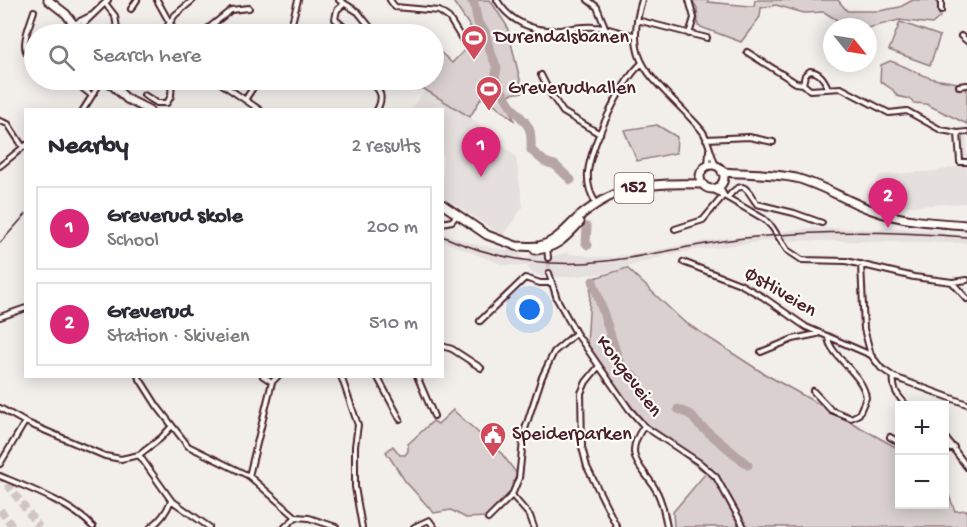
<!DOCTYPE html>
<meta charset="utf-8">
<style>
:root{--surface:#fff;--page:#f2f2f3;--text:#2b2b33;--muted:#7c7c81;--line:#e1e1e2;--accent:#db2777}
body{margin:0;font-family:"Gochi Hand",sans-serif;background:var(--page);color:var(--text)}
.controls{position:absolute;right:18px;bottom:18px;display:grid;overflow:hidden;border-radius:0px;box-shadow:0 3px 15px #0003}
.controls button{width:54px;height:54px;display:grid;place-items:center;padding:0;border:0;border-bottom:2px solid var(--line);background:var(--surface);color:var(--text);font:30px sans-serif}
.compass{position:absolute;left:823px;top:18px;width:54px;height:54px;border-radius:50%;background:var(--surface);box-shadow:0 3px 15px #0003;rotate:120deg}
.you{position:absolute;left:530px;top:310px;width:21px;height:21px;margin:-15px;border:4px solid #fff;border-radius:50%;background:#1a73e8;box-shadow:0 0 0 9px #1a73e833}
.badge{display:grid;place-items:center;width:39px;height:39px;border-radius:50%;background:var(--accent);color:#fff;font-size:20px;font-weight:700}
.pin{position:absolute;translate:-50% -50px;filter:drop-shadow(0 2px 3px #0008)}
.pin::after{content:'';position:absolute;top:32px;width:21px;height:18px;background:inherit;clip-path:polygon(0 0,100% 0,50% 100%)}
.list{margin:0;padding:0;list-style:none}
h2{display:flex;justify-content:space-between;align-items:center;height:78px;margin:0;padding:0 24px;font-size:26px}
h2 small{font-size:20px;font-weight:400;color:var(--muted)}
.list li{display:grid;grid-template-columns:39px 1fr auto;gap:18px;align-items:center;box-sizing:border-box;height:84px;margin:0 12px 12px;padding:0 12px;border:2px solid var(--line);border-radius:0px}
.list b{display:block;font-size:22px;white-space:nowrap}
.list p{margin:0;font-size:20px;white-space:nowrap;color:var(--muted)}
.list em{font-size:20px;font-style:normal;color:var(--muted)}
.icon{flex:none;width:33px;height:33px;fill:none;stroke:currentColor;stroke-width:2;stroke-linecap:round;stroke-linejoin:round}
.map{position:relative;flex:none;width:967px;height:527px;overflow:hidden}
.search{position:absolute;background:var(--surface);box-shadow:0 3px 15px #0003;left:24px;top:24px;width:420px;height:66px;display:flex;align-items:center;gap:15px;box-sizing:border-box;padding:0 21px;border-radius:33px;color:var(--muted);font-size:22px}
.panel{position:absolute;background:var(--surface);box-shadow:0 3px 15px #0003;left:24px;top:108px;width:420px;height:270px;border-radius:0px}
.map>svg:first-child{display:block}
.built{fill:#e5dfdd}
.green{fill:#d9d0cf;stroke:#92787d;stroke-width:1.5}
.lines{fill:none;stroke-linecap:round;stroke-linejoin:round}
.river{stroke:#b7a5a6;stroke-width:9}
.minor-tunnel{stroke:#d0c5c5;stroke-width:4;stroke-dasharray:4 2;stroke-linecap:butt}
.motorway-tunnel{stroke:#d0c5c5;stroke-width:8;stroke-dasharray:8 4;stroke-linecap:butt}
.minor-casing{stroke:#4a1f2b;stroke-width:8}
.primary-casing{stroke:#4a1f2b;stroke-width:11}
.minor{stroke:#fdfcf7;stroke-width:4}
.primary{stroke:#fdfcf7;stroke-width:7}
.rail{stroke:#4a1f2b;stroke-width:1.5}
.labels{text-anchor:middle;dominant-baseline:central;stroke-width:4.5;stroke-linejoin:round;paint-order:stroke}
.shield{fill:#fdfcf7;stroke:#806168;stroke-width:1.5}
.shield-label{font-size:18px;font-weight:bold;fill:#4a1f2b}
.poi-label{font-size:20px;fill:#4a1f2b;stroke:#fdfcf7;text-anchor:start}
.street-label{font-size:20px;fill:#4a1f2b;stroke:#fdfcf7}
</style>
<div class="map">
<svg width="967" height="527" viewBox="0 0 967 527">
<rect width="100%" height="100%" fill="#f2efeb"/>
<filter id="ink" filterUnits="userSpaceOnUse"><feTurbulence type="fractalNoise" baseFrequency=".0167" numOctaves="2"/><feDisplacementMap in="SourceGraphic" scale="12" xChannelSelector="R" yChannelSelector="G"/><feConvolveMatrix kernelMatrix="1 2 1 2 8 2 1 2 1" color-interpolation-filters="sRGB"/></filter>
<g filter="url(#ink)">
<!-- built -->
<path class="built" d="M425,90L470,117L516,157L523,207L503,236L443,197L442,110H410Z
M958,137H967V203L914,206L894,205L879,202L870,197L879,175L937,171L960,166Z
M881,227L944,231V234L967,235V243L774,240L696,250L667,255L606,273L567,277H556L552,274H546L544,277L539,275L531,272L527,266L503,265L443,241L442,233L480,246L514,251L519,253L523,259L527,260L531,254L535,253L545,258L565,253L596,257H614L724,238L783,233V231L814,228L880,229Z"/>
<!-- green -->
<path class="green" d="M452,0H490L507,26L523,92L506,95L514,120L483,95L470,117L409,80H434V46L452,63L477,37Z
M692,0H708V2L750,6H754L755,0H838L847,11H879L900,7L913,0H935L938,6L940,17L932,24L899,20L868,28L840,22L824,12L804,13L776,5L761,8L760,17L741,42L698,26L697,8Z
M900,22L940,36L930,65L889,50Z
M890,61C905,65 918,75 934,79C946,82 956,80 967,87V124L926,104L914,103L910,99L897,96L893,90L880,81L881,65Z
M657,125L677,137L676,153L637,161L624,130Z
M627,268L683,321L763,373L899,449L900,504H944L945,485L955,511L967,510V527H747L740,516L737,527H674L673,512L706,473L667,444L652,435L587,346L591,279Z
M453,410L502,454L517,474C515,492 500,505 487,517L466,518L451,510L434,513L405,481L386,452L393,446L400,455H405L408,451V444L433,421L438,424Z"/>
<g class="lines">
<!-- river -->
<path class="river" d="M471,0L474,3L478,23L485,31L489,48L497,68L495,79C502,88 505,99 513,108C528,127 532,123 531,150L545,162L555,165L571,180
M587,227L586,243L588,245
M593,281L620,364L639,381L640,389L647,397
M678,409L691,415L697,423L748,465"/>
<!-- minor-tunnel -->
<path class="minor-tunnel" d="M548,258L549,273"/>
<!-- motorway-tunnel -->
<path class="motorway-tunnel" d="M0,474L39,527
M0,510L13,527"/>
<!-- minor casing -->
<g class="minor-casing">
<path id="minor" d="M157,0L176,34
M339,0L358,12L370,27
M390,0L395,7L439,11L449,18L465,44
M497,0C509,21 533,32 557,30C569,29 581,26 594,27C608,27 621,34 635,35
M588,0L597,7L605,27
M642,0C624,58 647,73 684,111C690,118 697,124 703,132C709,141 711,155 716,166
M689,0L694,18L689,34
M105,3L115,16L118,34
M344,4L337,10L335,19L352,34
M131,9L137,0
M34,11C30,25 16,52 34,59
M941,11V0
M637,20L707,38
M74,24L92,15
M78,29L108,0
M162,34L175,15L193,0
M201,34L231,10L249,8
M289,34L298,0
M384,34V32
M961,36L967,41
M747,52L796,83L803,84
M541,75L550,93L563,112L600,134
M78,80L81,87L91,95
M216,80L260,110
M369,80C379,89 385,95 377,110
M959,86L967,85
M828,88C824,79 820,72 810,71L805,75L803,84L810,90L841,88L889,113L907,111L941,130L958,133L967,132
M144,95L157,103H167L171,96L172,80
M245,100L258,80
M83,110L102,80
M0,121L8,124L23,147
M958,133L960,162H967
M706,139L749,137L773,142
M0,166L26,145
M708,166L709,150
M719,186L724,195
M712,189L764,219L772,227L787,250L802,260L846,261L914,277L952,282L967,299
M728,197C745,176 748,193 757,204L794,213L822,223
M596,203C590,194 587,184 588,172C591,145 621,82 641,64
M442,223L452,221L457,215
M675,229L703,220L724,195
M547,246L548,258
M683,262L740,284L763,297L806,327L871,355
M861,264L864,329L871,355L881,368L894,377L967,404
M549,273L557,299L576,333L629,409L644,426L700,463L716,477L744,527
M953,282L967,280
M0,317L26,308
M480,321L525,278L540,283H551
M442,346L452,349L481,368
M761,352L793,339L817,334
M599,366L586,382L581,393L582,447L587,467L617,527
M138,376L157,406L188,446L249,476L296,517L309,518L336,527
M263,376L272,382
M341,376L358,425L355,446V487L362,527
M377,376L400,419
M417,376L434,416
M894,377C892,390 899,397 907,406
M813,391L831,410L851,418L859,414L866,398C864,374 829,356 828,337
M0,408L25,422L105,456L121,459L139,455L161,438L172,426
M644,426C620,460 645,466 658,494C663,505 665,516 667,527
M944,436L967,467
M890,437L900,443
M944,450L954,447
M139,455L171,500L209,527
M0,464L25,422
M0,476C29,488 72,504 93,527
M249,476L272,382L278,376
M488,519L512,495
M151,527C161,520 167,512 171,500
M285,527L296,517
M414,527L429,520L434,527
M534,527L530,516L512,495L519,478L524,432L542,377L554,352L576,333"/>
</g>
<!-- primary casing -->
<g class="primary-casing">
<path id="primary" d="M48,0L66,14L81,34
M107,80L127,99L149,110
M700 177a12 12 0 1 1 24 0a12 12 0 1 1-24 0Z
M722,172C747,174 772,173 796,178C823,185 846,201 872,210C902,221 935,223 967,225
M442,204L487,235L519,247
M516,246C524,246 532,247 539,246C557,242 567,227 580,216C588,209 598,203 607,198C635,183 672,183 703,184
M535,250C556,249 566,237 580,222"/>
</g>
<!-- minor -->
<use href="#minor" class="minor"/>
<!-- primary -->
<use href="#primary" class="primary"/>
<!-- rail -->
<path class="rail" d="M442,236C494,259 550,268 606,261C653,256 698,243 745,238C818,230 894,231 967,237
M0,243L26,214"/>
</g>
</g>
<!-- icons -->
<defs>
<g id="stadium-pin" transform="scale(1.35)"><path d="M0 17L-7.5 6A9.5 9.5 0 1 1 7.5 6Z" fill="#d1495b" stroke="#fdfcf7"/><path d="M0-5a6.5 5 0 1 0 0 10a6.5 5 0 1 0 0-10ZM-3.5-1.8h7v3.6h-7Z" fill="#fff"/></g>
<g id="civic-pin" transform="scale(1.35)"><path d="M0 17L-7.5 6A9.5 9.5 0 1 1 7.5 6Z" fill="#d1495b" stroke="#fdfcf7"/><path d="M-.6-6.5H3V-4.5H.6V-3L4-1V1h2V6H-6V1h2V-1L-.6-3ZM-1.2 2.5V6h2.4V2.5Z" fill="#fff"/></g>
</defs>
<g fill-rule="evenodd">
<use href="#stadium-pin" x="474" y="38"/>
<use href="#stadium-pin" x="489" y="89"/>
<use href="#civic-pin" x="493" y="435"/>
</g>
<g class="labels">
<!-- shield labels -->
<rect class="shield" x="614.5" y="173" width="39" height="30" rx="4.5"/>
<g class="shield-label">
<text x="634" y="188">152</text>
</g>
<!-- poi labels -->
<g class="poi-label">
<text x="494" y="38">Durendalsbanen</text>
<text x="508" y="89">Greverudhallen</text>
<text x="512" y="435">Speiderparken</text>
</g>
<!-- street labels -->
<g class="street-label">
<text transform="translate(780 293) rotate(31)">Østliveien</text>
<text transform="translate(628 377) rotate(53)">Kongeveien</text>
</g>
</g>
</svg>
<div class="controls">
<button>+</button>
<button>−</button>
</div>
<svg class="compass" viewBox="-18 -18 36 36"><path d="M0-13l5 13h-10z" fill="#e53935"/><path d="M0 13l5-13h-10z" fill="#7c7c81"/></svg>
<div class="you"></div>
<div class="pin badge" style="left:481px;top:177px">1</div>
<div class="pin badge" style="left:888px;top:228px">2</div>
<div class="search"><svg class="icon" aria-label="search" viewBox="0 0 24 24"><circle cx="10" cy="10" r="6"/><path d="M15 15l6 6"/></svg>Search here</div>
<section class="panel">
<h2>Nearby<small>2 results</small></h2>
<ul class="list">
<li><span class="badge">1</span><div><b>Greverud skole</b><p>School</p></div><em>200 m</em></li>
<li><span class="badge">2</span><div><b>Greverud</b><p>Station · Skiveien</p></div><em>510 m</em></li>
</ul>
</section>
</div>
